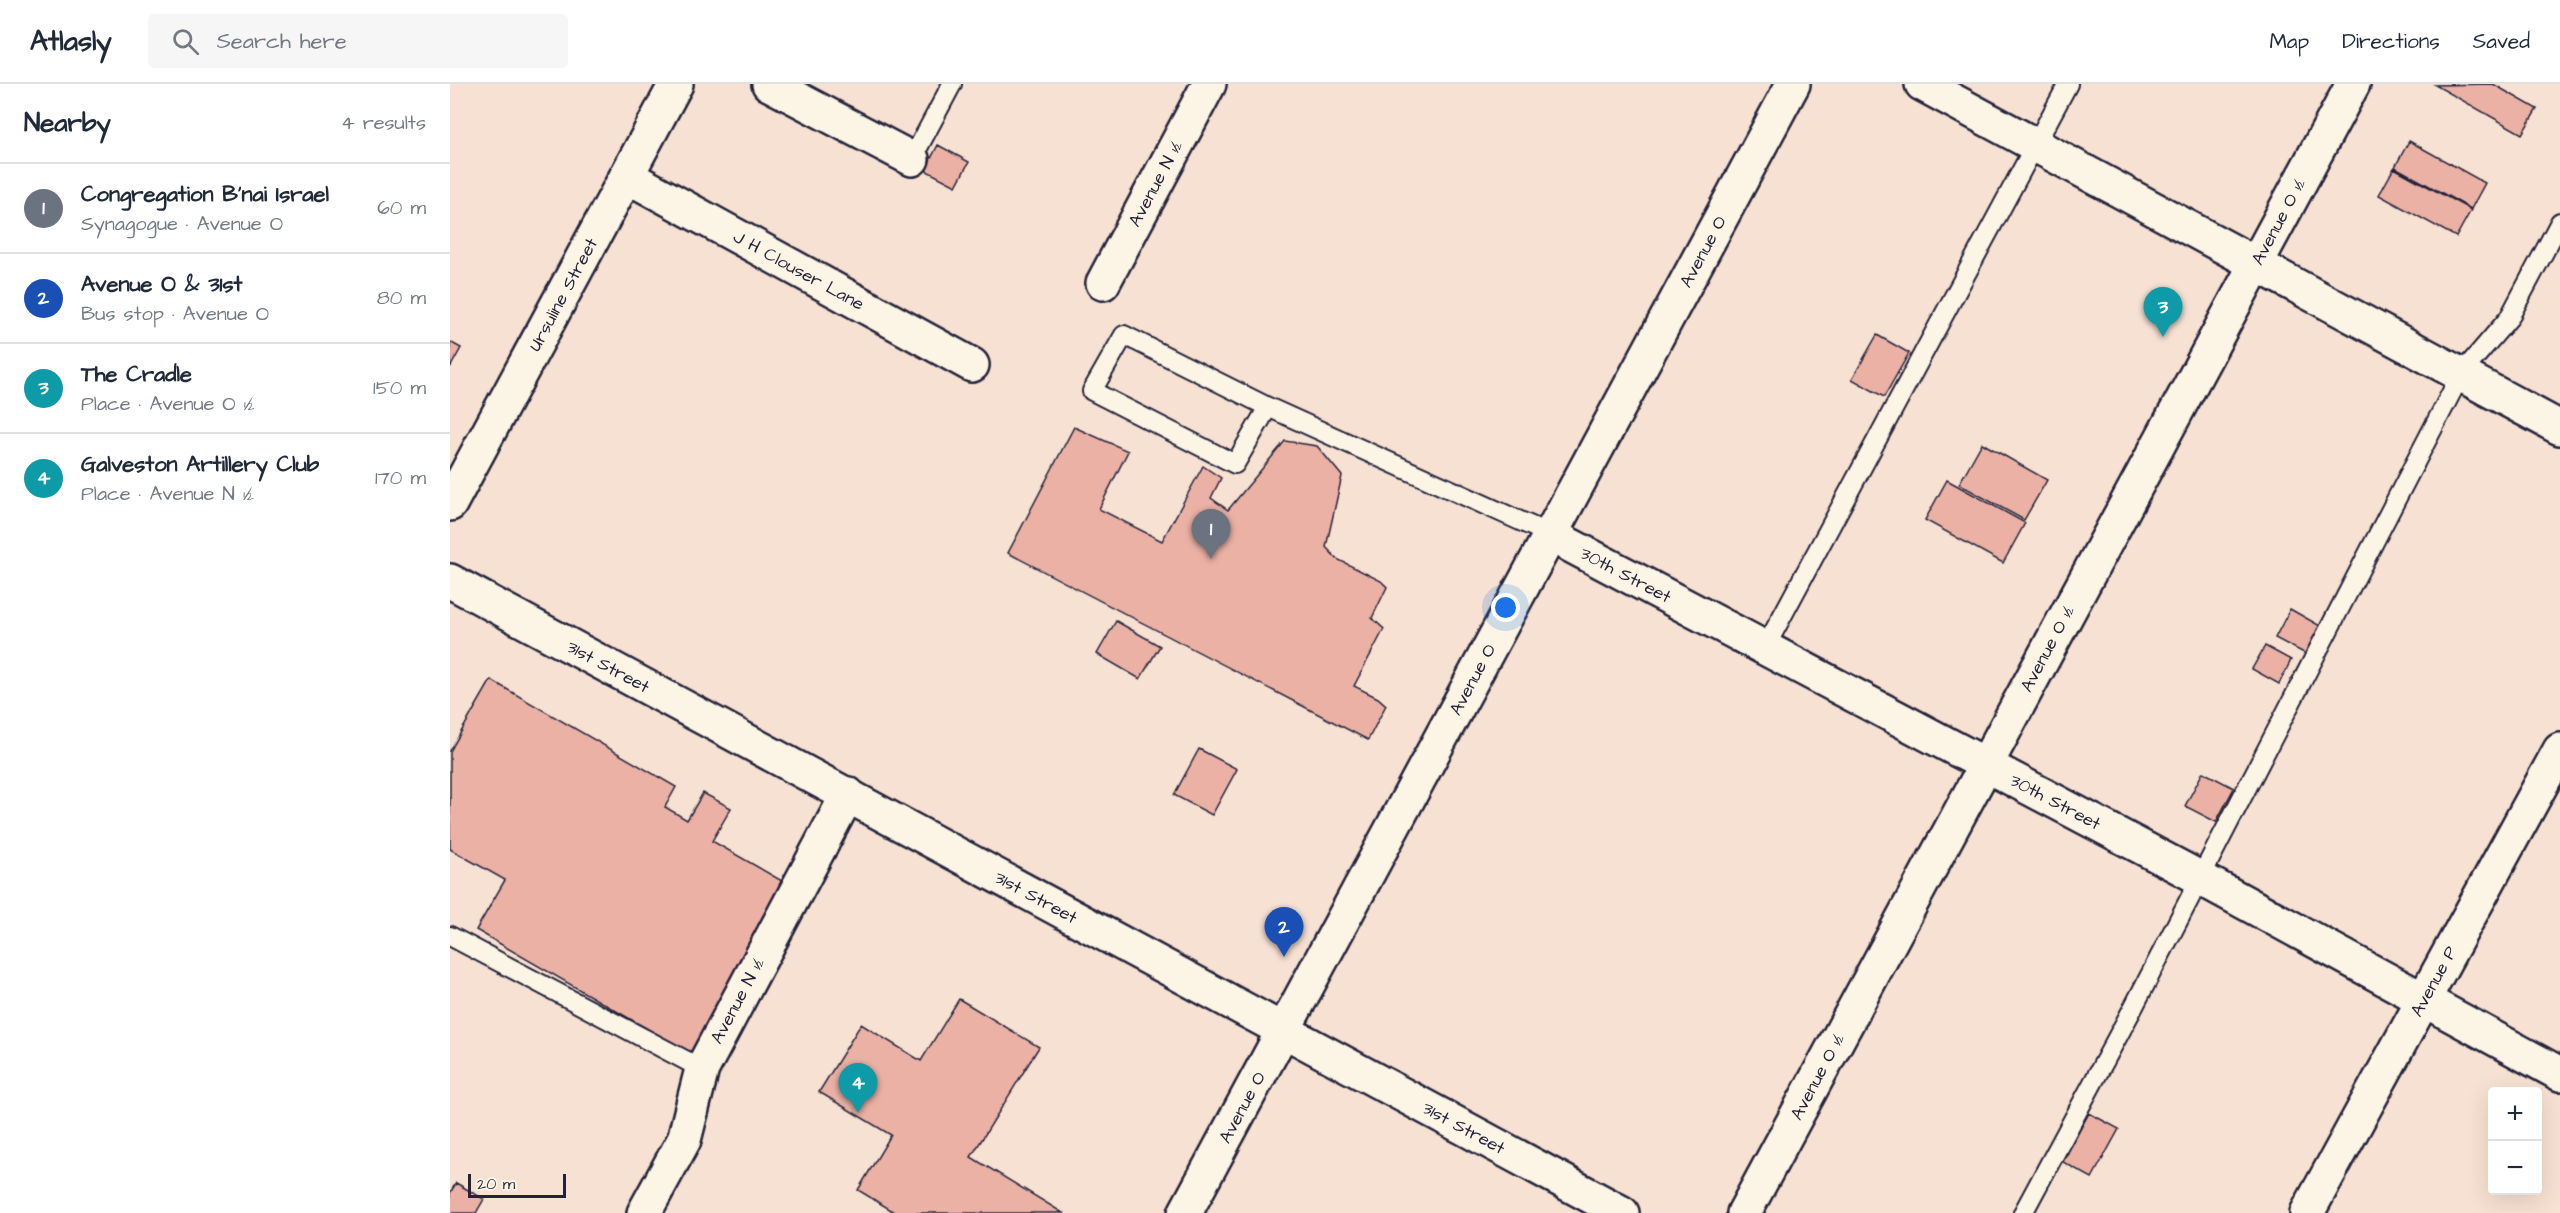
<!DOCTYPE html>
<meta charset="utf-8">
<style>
:root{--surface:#fff;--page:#f6f6f7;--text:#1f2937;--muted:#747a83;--line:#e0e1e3;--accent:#d1495b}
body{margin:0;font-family:"Architects Daughter",sans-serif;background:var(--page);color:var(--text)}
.controls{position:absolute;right:18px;bottom:18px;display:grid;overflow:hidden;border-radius:6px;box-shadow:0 6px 24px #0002}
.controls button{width:54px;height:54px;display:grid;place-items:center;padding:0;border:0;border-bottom:2px solid var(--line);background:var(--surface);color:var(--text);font:30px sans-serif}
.scale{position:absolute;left:18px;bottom:15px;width:98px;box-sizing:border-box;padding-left:6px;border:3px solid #22223b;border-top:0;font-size:16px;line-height:21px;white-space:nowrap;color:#22223b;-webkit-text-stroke:4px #fcf5e5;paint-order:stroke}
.you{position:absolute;left:1056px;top:524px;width:21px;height:21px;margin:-15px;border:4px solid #fff;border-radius:50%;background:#1a73e8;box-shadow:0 0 0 9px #1a73e833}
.badge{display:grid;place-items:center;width:39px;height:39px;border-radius:50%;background:var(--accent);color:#fff;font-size:20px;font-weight:700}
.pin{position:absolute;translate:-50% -50px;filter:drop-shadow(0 2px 3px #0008)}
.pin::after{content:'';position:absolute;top:32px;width:21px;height:18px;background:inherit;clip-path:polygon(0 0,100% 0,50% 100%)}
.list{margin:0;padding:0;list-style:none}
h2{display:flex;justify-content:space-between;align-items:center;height:78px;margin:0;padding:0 24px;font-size:26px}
h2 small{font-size:20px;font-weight:400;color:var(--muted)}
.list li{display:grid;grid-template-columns:39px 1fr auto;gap:18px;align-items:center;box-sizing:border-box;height:90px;padding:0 24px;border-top:2px solid var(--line)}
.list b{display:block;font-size:22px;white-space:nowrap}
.list p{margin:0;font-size:20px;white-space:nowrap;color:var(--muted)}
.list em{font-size:20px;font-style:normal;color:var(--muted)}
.icon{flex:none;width:33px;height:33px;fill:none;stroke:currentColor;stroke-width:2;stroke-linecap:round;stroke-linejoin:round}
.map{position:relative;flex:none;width:2110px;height:1129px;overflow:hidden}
header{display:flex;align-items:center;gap:36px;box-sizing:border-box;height:84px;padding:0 30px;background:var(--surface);border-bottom:2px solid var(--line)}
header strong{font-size:28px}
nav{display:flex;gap:33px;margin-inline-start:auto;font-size:21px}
.search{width:420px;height:54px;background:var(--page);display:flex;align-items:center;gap:15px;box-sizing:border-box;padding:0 21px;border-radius:6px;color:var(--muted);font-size:22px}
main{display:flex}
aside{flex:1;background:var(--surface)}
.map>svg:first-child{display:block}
.building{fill:#ebb1a5;stroke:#22223b;stroke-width:1.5}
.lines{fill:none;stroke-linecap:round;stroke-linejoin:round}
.service-casing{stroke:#22223b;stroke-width:22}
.minor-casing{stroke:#22223b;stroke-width:38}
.secondary-casing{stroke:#22223b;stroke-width:38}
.service{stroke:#fcf5e5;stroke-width:18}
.minor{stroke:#fcf5e5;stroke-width:33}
.secondary{stroke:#fcf5e5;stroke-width:33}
.labels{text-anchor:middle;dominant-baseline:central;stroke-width:4.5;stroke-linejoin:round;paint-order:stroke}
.street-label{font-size:18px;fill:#22223b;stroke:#fcf5e5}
</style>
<header>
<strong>Atlasly</strong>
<div class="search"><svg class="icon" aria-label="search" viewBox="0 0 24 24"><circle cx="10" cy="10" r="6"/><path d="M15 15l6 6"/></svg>Search here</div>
<nav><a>Map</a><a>Directions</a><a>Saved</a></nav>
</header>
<main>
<aside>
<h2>Nearby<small>4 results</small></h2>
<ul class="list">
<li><span class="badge" style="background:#6b7280">1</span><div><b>Congregation B'nai Israel</b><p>Synagogue · Avenue O</p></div><em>60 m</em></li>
<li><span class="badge" style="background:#1a4fb4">2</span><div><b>Avenue O &amp; 31st</b><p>Bus stop · Avenue O</p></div><em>80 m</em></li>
<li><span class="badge" style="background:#0f9aa8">3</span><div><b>The Cradle</b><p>Place · Avenue O ½</p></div><em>150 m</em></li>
<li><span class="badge" style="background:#0f9aa8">4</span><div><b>Galveston Artillery Club</b><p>Place · Avenue N ½</p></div><em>170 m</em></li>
</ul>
</aside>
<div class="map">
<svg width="2110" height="1129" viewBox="0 0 2110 1129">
<rect width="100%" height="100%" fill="#f7e1d2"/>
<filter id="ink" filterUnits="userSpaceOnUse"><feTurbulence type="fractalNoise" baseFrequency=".0167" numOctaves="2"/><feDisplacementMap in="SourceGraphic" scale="12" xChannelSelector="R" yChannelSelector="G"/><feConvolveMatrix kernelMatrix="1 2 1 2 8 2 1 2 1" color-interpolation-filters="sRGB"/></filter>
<g filter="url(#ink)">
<!-- building -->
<path class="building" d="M2043,0L2087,25L2072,50L1985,1Z
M1959,57L2035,99L2021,125L1945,83Z
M488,61L519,78L506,102L475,86Z
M1944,84L2021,126L2006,153L1929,111Z
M1427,251L1459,269L1434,313L1402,295Z
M0,258L11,264L0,284Z
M624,343L678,367L649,425L712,457L753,382L771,394L761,414L778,426L835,357L867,362L892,392L876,463L887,475L931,497L937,503L922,534L934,545L904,602L928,614L936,621L918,656L558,469Z
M1532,359L1597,396L1574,436L1509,400Z
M1497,396L1575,439L1553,479L1475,436Z
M1840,525L1872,543L1856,570L1825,554Z
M666,537L710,562L690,595L647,570Z
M1815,562L1841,576L1829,600L1802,585Z
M41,596L226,703L215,723L237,736L253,709L281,724L262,757L339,801L241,970L26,846L55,796L0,765V667Z
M749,665L787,685L762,731L724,711Z
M1753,688L1784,704L1766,738L1735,722Z
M509,915L589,963L521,1073L613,1129H446L408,1106L441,1051L369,1008L411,940L471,977Z
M1639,1029L1669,1045L1642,1094L1613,1078Z
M6,1099L34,1115L26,1129H0V1109Z"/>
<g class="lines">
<!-- service casing -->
<g class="service-casing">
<path id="service" d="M462,75L502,0
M818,323L785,380L642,307L674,251L818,323L1099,450
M1315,564L1618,0
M0,852L252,985
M1573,1129L1683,924L2011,290L2059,234L2110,138"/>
</g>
<!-- minor casing -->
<g class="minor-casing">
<g id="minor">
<path d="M319,0L462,75"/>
<path id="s1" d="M177,92L522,281"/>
<path d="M653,199L759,0"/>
<path id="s2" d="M0,420L226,0"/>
<path id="s3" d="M1099,450L1750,794L2110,990"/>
<path id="s4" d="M0,497L1172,1129"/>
<path d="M194,1129L234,1056L252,985L398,710"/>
<path d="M1294,1129L1903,0"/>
</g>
</g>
<!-- secondary casing -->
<g class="secondary-casing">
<g id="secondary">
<path d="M1472,0L2110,344"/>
<path id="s5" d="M735,1129L1343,0"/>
<path id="s6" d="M1857,1129L2110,666"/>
</g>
</g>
<!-- service -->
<use href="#service" class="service"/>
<!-- minor -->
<use href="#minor" class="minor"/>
<!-- secondary -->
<use href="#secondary" class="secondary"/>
</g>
</g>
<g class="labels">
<!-- street labels -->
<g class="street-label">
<text transform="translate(706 99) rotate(-62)">Avenue N ½</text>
<text transform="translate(1829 137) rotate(-62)">Avenue O ½</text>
<text stroke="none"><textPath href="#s5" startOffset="1092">Avenue O</textPath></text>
<text stroke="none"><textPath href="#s1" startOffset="196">J H Clouser Lane</textPath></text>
<text stroke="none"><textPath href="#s2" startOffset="238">Ursuline Street</textPath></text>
<text stroke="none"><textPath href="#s3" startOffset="87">30th Street</textPath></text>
<text transform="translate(1598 564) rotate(-62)">Avenue O ½</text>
<text stroke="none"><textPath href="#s4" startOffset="180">31st Street</textPath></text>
<text stroke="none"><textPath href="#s5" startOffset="606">Avenue O</textPath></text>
<text stroke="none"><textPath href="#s3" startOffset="573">30th Street</textPath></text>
<text stroke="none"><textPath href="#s4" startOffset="666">31st Street</textPath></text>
<text stroke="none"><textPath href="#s6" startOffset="264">Avenue P</textPath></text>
<text transform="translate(288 916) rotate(-62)">Avenue N ½</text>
<text transform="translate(1368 992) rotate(-62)">Avenue O ½</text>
<text stroke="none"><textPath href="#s5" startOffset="120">Avenue O</textPath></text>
<text stroke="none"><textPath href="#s4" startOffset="1152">31st Street</textPath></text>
</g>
</g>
</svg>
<div class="controls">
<button>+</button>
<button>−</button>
</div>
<div class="scale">20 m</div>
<div class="you"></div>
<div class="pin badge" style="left:761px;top:475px;background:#6b7280">1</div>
<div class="pin badge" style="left:834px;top:873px;background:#1a4fb4">2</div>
<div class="pin badge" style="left:1713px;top:253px;background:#0f9aa8">3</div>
<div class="pin badge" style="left:408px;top:1029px;background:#0f9aa8">4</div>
</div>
</main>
